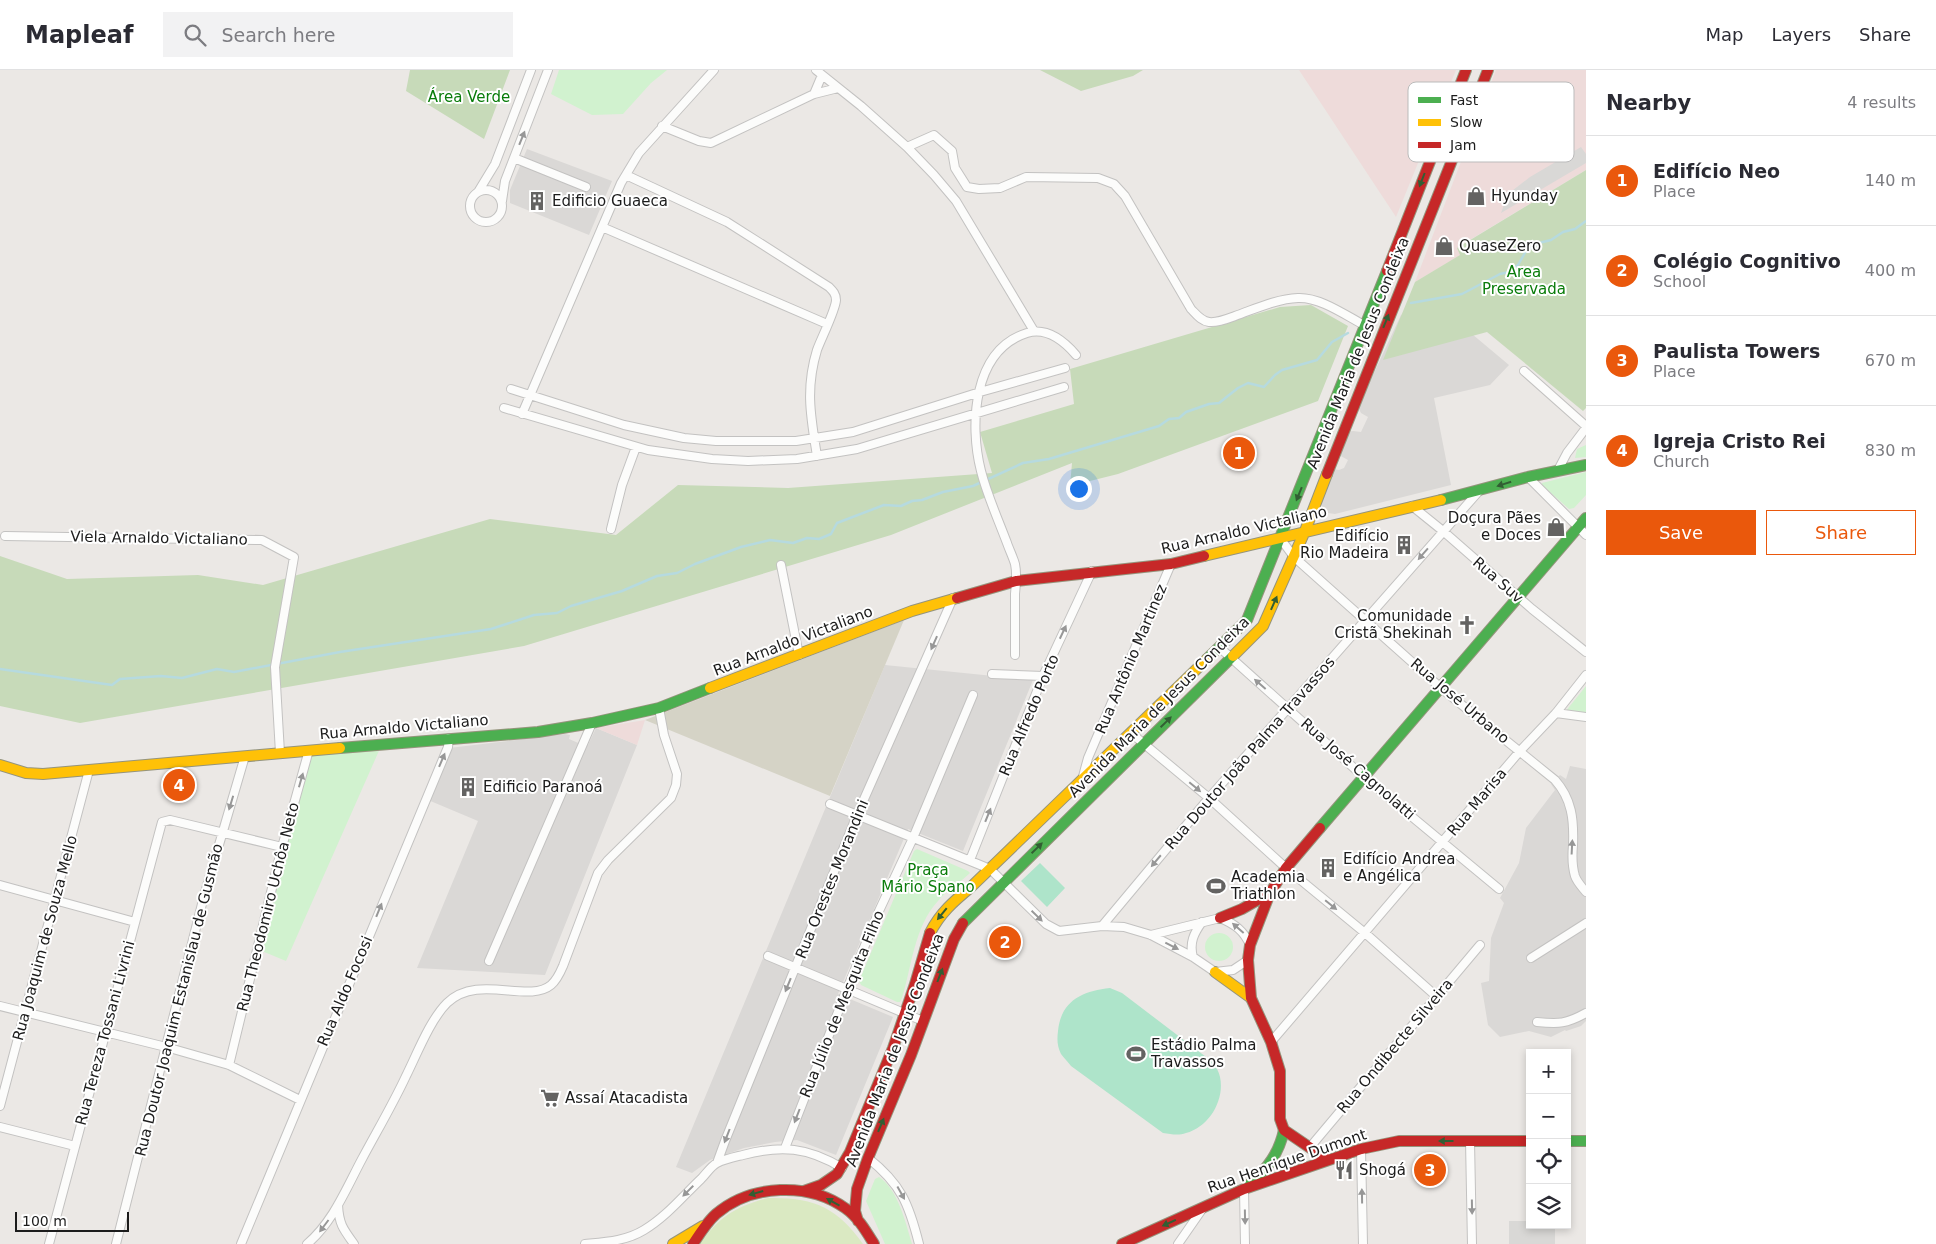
<!DOCTYPE html>
<meta charset="utf-8">
<style>
:root{--surface:#fff;--page:#f2f2f3;--text:#2b2b33;--muted:#7c7c81;--line:#e1e1e2;--accent:#ea580c}
body{margin:0;font-family:"DejaVu Sans",sans-serif;background:var(--page);color:var(--text)}
.controls{position:absolute;right:15px;bottom:15px;display:grid;overflow:hidden;border-radius:0px;box-shadow:0 2px 8px #0003}
.controls button{width:45px;height:45px;display:grid;place-items:center;padding:0;border:0;border-bottom:1px solid var(--line);background:var(--surface);color:var(--text);font:25px sans-serif}
.scale{position:absolute;left:15px;bottom:12px;width:114px;box-sizing:border-box;padding-left:5px;border:2px solid #1c1c1c;border-top:0;font-size:14px;line-height:18px;white-space:nowrap;color:#1c1c1c;-webkit-text-stroke:4px #fff;paint-order:stroke}
.you{position:absolute;left:1078px;top:418px;width:18px;height:18px;margin:-12px;border:4px solid #fff;border-radius:50%;background:#1a73e8;box-shadow:0 0 0 8px #1a73e833}
.badge{display:grid;place-items:center;width:32px;height:32px;border-radius:50%;background:var(--accent);color:#fff;font-size:16px;font-weight:700}
.pin{position:absolute;translate:-50% -50%;border:2px solid #fff;box-shadow:0 1px 5px #0006}
.list{margin:0;padding:0;list-style:none}
h2{display:flex;justify-content:space-between;align-items:center;height:65px;margin:0;padding:0 20px;font-size:21px}
h2 small{font-size:16px;font-weight:400;color:var(--muted)}
.list li{display:grid;grid-template-columns:32px 1fr auto;gap:15px;align-items:center;box-sizing:border-box;height:90px;padding:0 20px;border-top:1px solid var(--line)}
.list b{display:block;font-size:19px;white-space:nowrap}
.list p{margin:0;font-size:16px;white-space:nowrap;color:var(--muted)}
.list em{font-size:16px;font-style:normal;color:var(--muted)}
.actions{display:flex;gap:10px;padding:15px 20px}
.actions a{flex:1;padding:11px 0;border:1px solid var(--accent);border-radius:0px;text-align:center;font-size:18px;color:var(--accent)}
.actions .main{background:var(--accent);color:#fff}
.icon{flex:none;width:28px;height:28px;fill:none;stroke:currentColor;stroke-width:2;stroke-linecap:round;stroke-linejoin:round}
.map{position:relative;flex:none;width:1586px;height:1174px;overflow:hidden}
header{display:flex;align-items:center;gap:30px;box-sizing:border-box;height:70px;padding:0 25px;background:var(--surface);border-bottom:1px solid var(--line)}
header strong{font-size:24px}
nav{display:flex;gap:28px;margin-inline-start:auto;font-size:18px}
.search{width:350px;height:45px;background:var(--page);display:flex;align-items:center;gap:12px;box-sizing:border-box;padding:0 18px;border-radius:0px;color:var(--muted);font-size:19px}
main{display:flex}
aside{flex:1;background:var(--surface)}
.map>svg:first-child{display:block}
.residential{fill:#dad8d6}
.commercial{fill:#eedbda}
.religious{fill:#d9d8d6}
.construction{fill:#d5d3c6}
.grass{fill:#dae9c2}
.forest{fill:#c7dab9}
.park{fill:#d1f2cf}
.pitch{fill:#aee4ca}
.lines{fill:none;stroke-linecap:round;stroke-linejoin:round}
.stream{stroke:#b6dadf;stroke-width:2.5}
.street-casing{stroke:#c3c2c1;stroke-width:10}
.fast-casing{stroke:#95947c;stroke-width:12}
.slow-casing{stroke:#95947c;stroke-width:12}
.jam-casing{stroke:#95947c;stroke-width:12}
.street{stroke:#fcfcfb;stroke-width:8}
.fast{stroke:#4caf50;stroke-width:10}
.slow{stroke:#ffc107;stroke-width:10}
.jam{stroke:#c62828;stroke-width:10}
.oneway{fill:#979797}
.oneway2{fill:#325e33}
.labels{text-anchor:middle;dominant-baseline:central;stroke-width:4;stroke-linejoin:round;paint-order:stroke}
.park-label{font-size:15px;fill:#097c0a;stroke:#fff}
.poi-label{font-size:15px;fill:#1c1c1c;stroke:#fff;text-anchor:start}
.street-label{font-size:15px;fill:#1c1c1c;stroke:#fff}
.key{fill:#fff;stroke:#bbb;stroke-width:1}
.key-label{font-size:14px;fill:#1c1c1c}
</style>
<header>
<strong>Mapleaf</strong>
<div class="search"><svg class="icon" aria-label="search" viewBox="0 0 24 24"><circle cx="10" cy="10" r="6"/><path d="M15 15l6 6"/></svg>Search here</div>
<nav><a>Map</a><a>Layers</a><a>Share</a></nav>
</header>
<main>
<div class="map">
<svg width="1586" height="1174" viewBox="0 0 1586 1174">
<rect width="100%" height="100%" fill="#ebe8e5"/>
<!-- residential -->
<path class="residential" d="M527,79L612,111L589,165L510,133V120Z
M1412,241L1466,259L1509,295L1490,315L1434,328L1451,415L1335,444L1328,443L1323,438L1321,434L1333,399L1339,400L1344,398L1348,390L1339,385L1347,362L1353,361L1361,362L1368,347L1361,343L1358,337L1401,245Z
M885,595L1033,610L963,781L908,759L838,924L893,947L836,1085L797,1070L775,1072L744,1078L710,1090L692,1103L676,1097Z
M596,658L637,675L545,905L417,898L478,751L428,730L449,678L565,664L570,665L569,669L583,675H588Z
M1570,696L1586,699V951L1581,956L1566,961L1565,960L1551,967L1529,961L1500,967L1488,955L1481,913L1489,911L1491,868L1504,833L1500,828L1519,793L1526,758L1555,720L1551,714L1560,705L1566,709Z"/>
<!-- commercial -->
<path class="commercial" d="M1299,0H1456L1396,147Z
M1496,0H1586V100L1458,177L1461,185L1415,212Z
M645,650L637,675L596,658Z"/>
<!-- religious -->
<path class="religious" d="M1581,77L1586,84V93L1501,143L1508,124L1530,107Z
M1509,1151H1530V1155H1555V1174H1509Z"/>
<!-- construction -->
<path class="construction" d="M904,550L830,726L645,650Z"/>
<!-- grass -->
<path class="grass" d="M768,1128C813,1127 837,1137 863,1174H700C718,1147 737,1136 768,1128Z"/>
<!-- forest -->
<path class="forest" d="M410,0H510L484,69L406,21Z
M1040,0H1143L1133,6L1081,21Z
M1586,100V338L1583,341L1487,262L1383,290L1415,212L1460,185L1457,178Z
M1311,235L1348,256L1318,331L1118,404L1070,416L1072,393L891,465L524,576L80,653L0,636V486L67,509L198,505L263,515L490,449L616,465L678,415L788,418L992,403L980,362L1074,334L1070,299L1280,237Z"/>
<!-- park -->
<path class="park" d="M559,0H667L651,13L623,44L592,45L551,24Z
M1586,375V387L1575,388L1577,379Z
M1586,402V425L1574,438L1569,439L1542,415V413Z
M1586,616V645L1565,642Z
M382,674L286,891L257,879L309,680Z
M917,779L968,801L970,803C960,813 947,820 938,831C914,857 912,896 902,928L900,932H897L861,915L859,911L914,781Z
M1205 877a14 14 0 1 1 28 0a14 14 0 1 1-28 0Z
M879,1107C898,1119 906,1154 912,1174H885L866,1131L875,1109Z"/>
<!-- pitch -->
<path class="pitch" d="M1040,793L1065,818L1047,837L1021,811Z
M1110,918L1122,923L1214,993C1216,997 1219,1002 1220,1007C1225,1030 1209,1057 1186,1063C1178,1066 1171,1064 1163,1063L1071,996C1068,992 1064,988 1061,984C1057,976 1057,969 1058,961C1061,931 1082,921 1110,918Z"/>
<g class="lines">
<!-- stream -->
<path class="stream" d="M1411,233L1462,224L1500,204L1509,202L1518,195L1526,181L1539,173L1551,170L1563,162L1575,159L1586,151
M0,599L112,615L120,609L161,606L182,608L217,599L234,602L340,582L491,559L534,545L557,543L571,536L622,521L657,506L677,503L695,494L741,477L770,470L793,473L807,468L819,469L831,464L837,453L884,435L901,436L912,431L922,430L943,422L973,416L1023,393L1049,389L1159,356L1169,349L1179,348L1186,342L1209,334L1219,333L1238,318L1248,313L1264,317L1275,305L1282,300L1317,290L1332,272L1348,263"/>
<!-- street casing -->
<g class="street-casing">
<path id="street" d="M816,0L861,36L907,77L934,105L956,131L1034,261
M814,24L822,5
M662,56L699,71L711,73L814,24L838,18
M907,77L934,65L952,81L955,98L967,117L979,119L1000,118L1026,107L1098,108L1114,114L1125,126L1191,239C1196,244 1201,251 1209,252C1218,253 1227,249 1235,246C1255,239 1276,229 1298,228C1320,227 1345,245 1364,255
M514,88L586,117
M626,105L727,152L829,217C833,221 836,224 836,230C836,239 821,269 817,280C805,319 811,348 817,386
M470 136a16 16 0 1 1 32 0a16 16 0 1 1-32 0Z
M478,122L495,94L531,0
M502,131L505,111L548,0
M602,157L827,254
M1524,301L1586,356
M511,319L624,355L684,368L716,371H796L853,362L980,322L1065,298
M504,338L648,380L712,389L748,391L797,389L857,379L1064,317
M522,344L621,113L639,83L714,0
M1558,400L1567,383L1586,358
M1528,407L1586,465
M1412,436L1443,461L1532,539L1586,582
M611,459L622,415L636,377
M5,466L262,470L294,487L275,597L280,683
M1280,468L1294,487L1441,618L1555,710C1572,729 1574,750 1573,775C1572,786 1572,796 1575,806C1577,812 1582,817 1586,822
M781,495L799,585
M1219,577L1364,707L1499,819
M1015,585C1015,565 1015,545 1015,524C1016,515 1017,503 1015,494C1013,487 1009,479 1007,473C998,449 987,425 981,401C969,354 973,280 1027,263C1047,257 1064,271 1076,285
M992,604L1043,606
M1556,643L1586,647
M1131,663L1209,728L1286,798L1365,863L1436,926
M1082,710L1088,688L1171,494
M830,734L990,799L1046,854L1059,861L1102,856L1124,857L1151,865L1193,887L1215,902L1233,900L1248,890
M970,790L1043,606L1092,501
M0,815L135,852
M1102,856L1209,728L1479,421
M1151,865L1220,848C1235,854 1244,861 1250,875
M768,886L923,951
M1193,887C1189,873 1194,863 1202,852
M1531,888L1586,853
M489,891L592,653
M0,936L166,977L229,995L300,1030
M1537,952C1559,954 1566,954 1586,943
M1271,972L1520,681L1556,643L1586,605
M229,995L282,777L309,680
M0,1036L89,700
M0,1057L75,1076
M1470,1071L1472,1174
M1311,1076L1480,875
M785,1078L847,919L879,841L913,768L973,625
M1361,1079L1363,1174
M868,1088C901,1114 909,1134 919,1174
M717,1093L725,1071L857,745L953,528
M1244,1119L1245,1174
M338,1135C339,1154 343,1159 354,1174
M49,1174L162,752L170,750L282,777
M116,1174L204,826L245,686
M241,1174L448,677L449,668
M307,1174C333,1152 346,1119 362,1089C377,1061 393,1034 406,1006C417,984 430,950 447,933C478,903 528,934 551,915C557,910 560,903 563,896L598,803L608,790L671,728L676,715L677,704L664,665L659,638
M585,1174C606,1172 626,1171 644,1160C666,1147 683,1126 701,1109C706,1104 711,1096 717,1093C725,1089 735,1087 743,1085C781,1075 808,1077 842,1098
M1178,1174L1203,1138"/>
</g>
<!-- fast casing -->
<g class="fast-casing">
<path id="fast" d="M1441,430L1528,407L1586,395
M1207,589L1247,550L1387,201
M340,678L538,662L592,653L659,638L710,618
M1320,758L1586,448
M963,853L1233,586
M1567,1071H1586
M1250,1114C1268,1098 1279,1083 1284,1060"/>
</g>
<!-- slow casing -->
<g class="slow-casing">
<path id="slow" d="M1204,486L1441,430
M1233,586L1263,556L1305,461L1327,404
M710,618L912,541L957,528
M0,695L26,703L43,704L340,678
M930,863C940,843 954,831 971,817L1207,589
M1215,902L1251,928
M673,1174L703,1156"/>
</g>
<!-- jam casing -->
<g class="jam-casing">
<path id="jam" d="M1387,201L1466,0
M1327,404L1488,0
M957,528L1016,511L1171,494L1204,486
M1320,758L1286,798L1270,823L1250,875L1248,890L1251,928L1271,972L1280,1001V1049L1284,1060L1328,1090
M1220,848L1242,839L1270,823
M804,1121L821,1115L837,1104L850,1082L893,978L915,914L930,863
M858,1151L855,1141L857,1119L868,1088L911,985L954,869L963,853
M693,1174C700,1163 707,1152 716,1144C751,1114 809,1112 845,1138C858,1147 866,1161 874,1174
M1122,1174L1244,1119L1361,1079L1399,1071H1530"/>
</g>
<!-- street -->
<use href="#street" class="street"/>
<!-- fast -->
<use href="#fast" class="fast"/>
<!-- slow -->
<use href="#slow" class="slow"/>
<!-- jam -->
<use href="#jam" class="jam"/>
</g>
<!-- one-way arrows -->
<defs><path id="oneway-solid" d="M-6-.8H1V-3.2L6.5 0L1 3.2V.8H-6Z" transform="scale(1.25)"/></defs>
<g class="oneway">
<use href="#oneway-solid" transform="translate(522 68) rotate(-68)"/>
<use href="#oneway-solid" transform="translate(1423 484) rotate(131)"/>
<use href="#oneway-solid" transform="translate(1063 562) rotate(-65)"/>
<use href="#oneway-solid" transform="translate(934 573) rotate(114)"/>
<use href="#oneway-solid" transform="translate(1260 614) rotate(-139)"/>
<use href="#oneway-solid" transform="translate(442 690) rotate(-67)"/>
<use href="#oneway-solid" transform="translate(301 710) rotate(-74)"/>
<use href="#oneway-solid" transform="translate(1195 717) rotate(40)"/>
<use href="#oneway-solid" transform="translate(231 733) rotate(107)"/>
<use href="#oneway-solid" transform="translate(988 745) rotate(-68)"/>
<use href="#oneway-solid" transform="translate(1572 777) rotate(-87)"/>
<use href="#oneway-solid" transform="translate(1156 791) rotate(130)"/>
<use href="#oneway-solid" transform="translate(1331 835) rotate(39)"/>
<use href="#oneway-solid" transform="translate(379 840) rotate(-68)"/>
<use href="#oneway-solid" transform="translate(1037 846) rotate(44)"/>
<use href="#oneway-solid" transform="translate(1238 858) rotate(-139)"/>
<use href="#oneway-solid" transform="translate(1172 876) rotate(27)"/>
<use href="#oneway-solid" transform="translate(788 915) rotate(112)"/>
<use href="#oneway-solid" transform="translate(797 1046) rotate(111)"/>
<use href="#oneway-solid" transform="translate(727 1066) rotate(111)"/>
<use href="#oneway-solid" transform="translate(688 1121) rotate(135)"/>
<use href="#oneway-solid" transform="translate(901 1123) rotate(61)"/>
<use href="#oneway-solid" transform="translate(1362 1126) rotate(-91)"/>
<use href="#oneway-solid" transform="translate(1472 1137) rotate(89)"/>
<use href="#oneway-solid" transform="translate(1245 1147) rotate(89)"/>
<use href="#oneway-solid" transform="translate(324 1156) rotate(127)"/>
</g>
<g class="oneway2">
<use href="#oneway-solid" transform="translate(1422 110) rotate(111)"/>
<use href="#oneway-solid" transform="translate(1386 251) rotate(-68)"/>
<use href="#oneway-solid" transform="translate(1504 414) rotate(163)"/>
<use href="#oneway-solid" transform="translate(1299 424) rotate(112)"/>
<use href="#oneway-solid" transform="translate(1274 533) rotate(-66)"/>
<use href="#oneway-solid" transform="translate(1166 652) rotate(-44)"/>
<use href="#oneway-solid" transform="translate(1037 778) rotate(-44)"/>
<use href="#oneway-solid" transform="translate(942 844) rotate(129)"/>
<use href="#oneway-solid" transform="translate(940 905) rotate(-69)"/>
<use href="#oneway-solid" transform="translate(881 1055) rotate(-67)"/>
<use href="#oneway-solid" transform="translate(1446 1071) rotate(-180)"/>
<use href="#oneway-solid" transform="translate(756 1123) rotate(164)"/>
<use href="#oneway-solid" transform="translate(833 1132) rotate(-151)"/>
<use href="#oneway-solid" transform="translate(1169 1153) rotate(156)"/>
</g>
<!-- icons -->
<defs>
<g id="shop-bare" transform="scale(1.5)"><path d="M-5-2.5h2.3a2.7 3.5 0 0 1 5.4 0H5L5.5 6h-11ZM-1.5-2.5h3a1.5 2.3 0 0 0-3 0Z" fill="#646362" stroke="#fff" stroke-width="2.5" paint-order="stroke"/></g>
<g id="building-bare" transform="scale(1.5)"><path d="M-4-6H4V6H1V3H-1V6H-4ZM-2.5-4.3h1.7v1.8h-1.7ZM.8-4.3h1.7v1.8H.8ZM-2.5-1h1.7V.8h-1.7ZM.8-1h1.7V.8H.8Z" fill="#646362" stroke="#fff" stroke-width="2.5" paint-order="stroke"/></g>
<g id="church-bare" transform="scale(1.5)"><path d="M-1.2-6h2.4v3.5h3.3v2.4h-3.3V6h-2.4V-.1h-3.3v-2.4h3.3Z" fill="#646362" stroke="#fff" stroke-width="2.5" paint-order="stroke"/></g>
<g id="stadium-bare" transform="scale(1.5)"><path d="M0-5a6.5 5 0 1 0 0 10a6.5 5 0 1 0 0-10ZM-3.5-1.8h7v3.6h-7Z" fill="#646362" stroke="#fff" stroke-width="2.5" paint-order="stroke"/></g>
<g id="supermarket-bare" transform="scale(1.5)"><path d="M-6-5.5h2.5l.6 2H6L4.5 2H-2.5L-4.4-4H-6ZM-1.5 3.2a1.3 1.3 0 1 0 .1 0ZM3 3.2a1.3 1.3 0 1 0 .1 0Z" fill="#646362" stroke="#fff" stroke-width="2.5" paint-order="stroke"/></g>
<g id="restaurant-bare" transform="scale(1.5)"><path d="M-5-6h1v4h1v-4h1v4h1v-4h1v5L-1.5 .5V6h-2V.5L-5-1ZM5-6V6H3V1.5H1.5Q1.5-4 5-6Z" fill="#646362" stroke="#fff" stroke-width="2.5" paint-order="stroke"/></g>
</defs>
<g fill-rule="evenodd">
<use href="#shop-bare" x="1476" y="126"/>
<use href="#building-bare" x="537" y="131"/>
<use href="#shop-bare" x="1444" y="176"/>
<use href="#shop-bare" x="1556" y="457"/>
<use href="#building-bare" x="1404" y="475"/>
<use href="#church-bare" x="1467" y="555"/>
<use href="#building-bare" x="468" y="717"/>
<use href="#building-bare" x="1328" y="798"/>
<use href="#stadium-bare" x="1216" y="816"/>
<use href="#stadium-bare" x="1136" y="984"/>
<use href="#supermarket-bare" x="550" y="1028"/>
<use href="#restaurant-bare" x="1344" y="1100"/>
</g>
<g class="labels">
<!-- park labels -->
<g class="park-label">
<text x="469" y="27">Área Verde</text>
<text x="1524" y="202">Area<tspan x="1524" dy="17">Preservada</tspan></text>
<text x="928" y="800">Praça<tspan x="928" dy="17">Mário Spano</tspan></text>
</g>
<!-- poi labels -->
<g class="poi-label">
<text x="1491" y="126">Hyunday</text>
<text x="552" y="131">Edificio Guaeca</text>
<text x="1459" y="176">QuaseZero</text>
<text x="1541" y="448" text-anchor="end">Doçura Pães<tspan x="1541" dy="17">e Doces</tspan></text>
<text x="1389" y="466" text-anchor="end">Edifício<tspan x="1389" dy="17">Rio Madeira</tspan></text>
<text x="1452" y="546" text-anchor="end">Comunidade<tspan x="1452" dy="17">Cristã Shekinah</tspan></text>
<text x="483" y="717">Edificio Paranoá</text>
<text x="1343" y="789">Edifício Andrea<tspan x="1343" dy="17">e Angélica</tspan></text>
<text x="1231" y="807">Academia<tspan x="1231" dy="17">Triathlon</tspan></text>
<text x="1151" y="975">Estádio Palma<tspan x="1151" dy="17">Travassos</tspan></text>
<text x="565" y="1028">Assaí Atacadista</text>
<text x="1359" y="1100">Shogá</text>
</g>
<!-- street labels -->
<g class="street-label">
<text transform="translate(1358 283) rotate(-68)">Avenida Maria de Jesus Condeixa</text>
<text transform="translate(1244 460) rotate(-13)">Rua Arnaldo Victaliano</text>
<text transform="translate(159 468) rotate(1)">Viela Arnaldo Victaliano</text>
<text transform="translate(1498 510) rotate(41)">Rua Suv</text>
<text transform="translate(793 571) rotate(-21)">Rua Arnaldo Victaliano</text>
<text transform="translate(1131 589) rotate(-67)">Rua Antônio Martinez</text>
<text transform="translate(1460 631) rotate(40)">Rua José Urbano</text>
<text transform="translate(1159 637) rotate(-45)">Avenida Maria de Jesus Condeixa</text>
<text transform="translate(1029 645) rotate(-67)">Rua Alfredo Porto</text>
<text transform="translate(404 657) rotate(-5)">Rua Arnaldo Victaliano</text>
<text transform="translate(1250 683) rotate(-49)">Rua Doutor João Palma Travassos</text>
<text transform="translate(1358 699) rotate(41)">Rua José Cagnolatti</text>
<text transform="translate(1477 732) rotate(-50)">Rua Marisa</text>
<text transform="translate(832 809) rotate(-68)">Rua Orestes Morandini</text>
<text transform="translate(268 837) rotate(-76)">Rua Theodomiro Uchôa Neto</text>
<text transform="translate(45 868) rotate(-75)">Rua Joaquim de Souza Mello</text>
<text transform="translate(345 921) rotate(-67)">Rua Aldo Focosi</text>
<text transform="translate(179 930) rotate(-76)">Rua Doutor Joaquim Estanislau de Gusmão</text>
<text transform="translate(842 934) rotate(-68)">Rua Júlio de Mesquita Filho</text>
<text transform="translate(105 963) rotate(-75)">Rua Tereza Tossani Livrini</text>
<text transform="translate(1395 976) rotate(-50)">Rua Ondibecte Silveira</text>
<text transform="translate(895 980) rotate(-69)">Avenida Maria de Jesus Condeixa</text>
<text transform="translate(1287 1091) rotate(-19)">Rua Henrique Dumont</text>
</g>
</g>
<!-- legend -->
<rect x="1408" y="12" width="166" height="80" rx="8" class="key"/>
<rect x="1418" y="27" width="23" height="6" fill="#4caf50"/>
<rect x="1418" y="49" width="23" height="7" fill="#ffc107"/>
<rect x="1418" y="72" width="23" height="6" fill="#c62828"/>
<g class="key-label">
<text x="1450" y="35">Fast</text>
<text x="1450" y="57">Slow</text>
<text x="1450" y="80">Jam</text>
</g>
</svg>
<div class="controls">
<button>+</button>
<button>−</button>
<button><svg class="icon" aria-label="locate" viewBox="0 0 24 24"><circle cx="12" cy="12" r="6"/><path d="M12 2v4M12 18v4M2 12h4M18 12h4"/></svg></button>
<button><svg class="icon" aria-label="layers" viewBox="0 0 24 24"><path d="M12 4l9 5-9 5-9-5zM3 14l9 5 9-5"/></svg></button>
</div>
<div class="scale">100 m</div>
<div class="you"></div>
<div class="pin badge" style="left:1239px;top:383px">1</div>
<div class="pin badge" style="left:1005px;top:872px">2</div>
<div class="pin badge" style="left:1430px;top:1100px">3</div>
<div class="pin badge" style="left:179px;top:715px">4</div>
</div>
<aside>
<h2>Nearby<small>4 results</small></h2>
<ul class="list">
<li><span class="badge">1</span><div><b>Edifício Neo</b><p>Place</p></div><em>140 m</em></li>
<li><span class="badge">2</span><div><b>Colégio Cognitivo</b><p>School</p></div><em>400 m</em></li>
<li><span class="badge">3</span><div><b>Paulista Towers</b><p>Place</p></div><em>670 m</em></li>
<li><span class="badge">4</span><div><b>Igreja Cristo Rei</b><p>Church</p></div><em>830 m</em></li>
</ul>
<div class="actions"><a class="main">Save</a><a>Share</a></div>
</aside>
</main>
